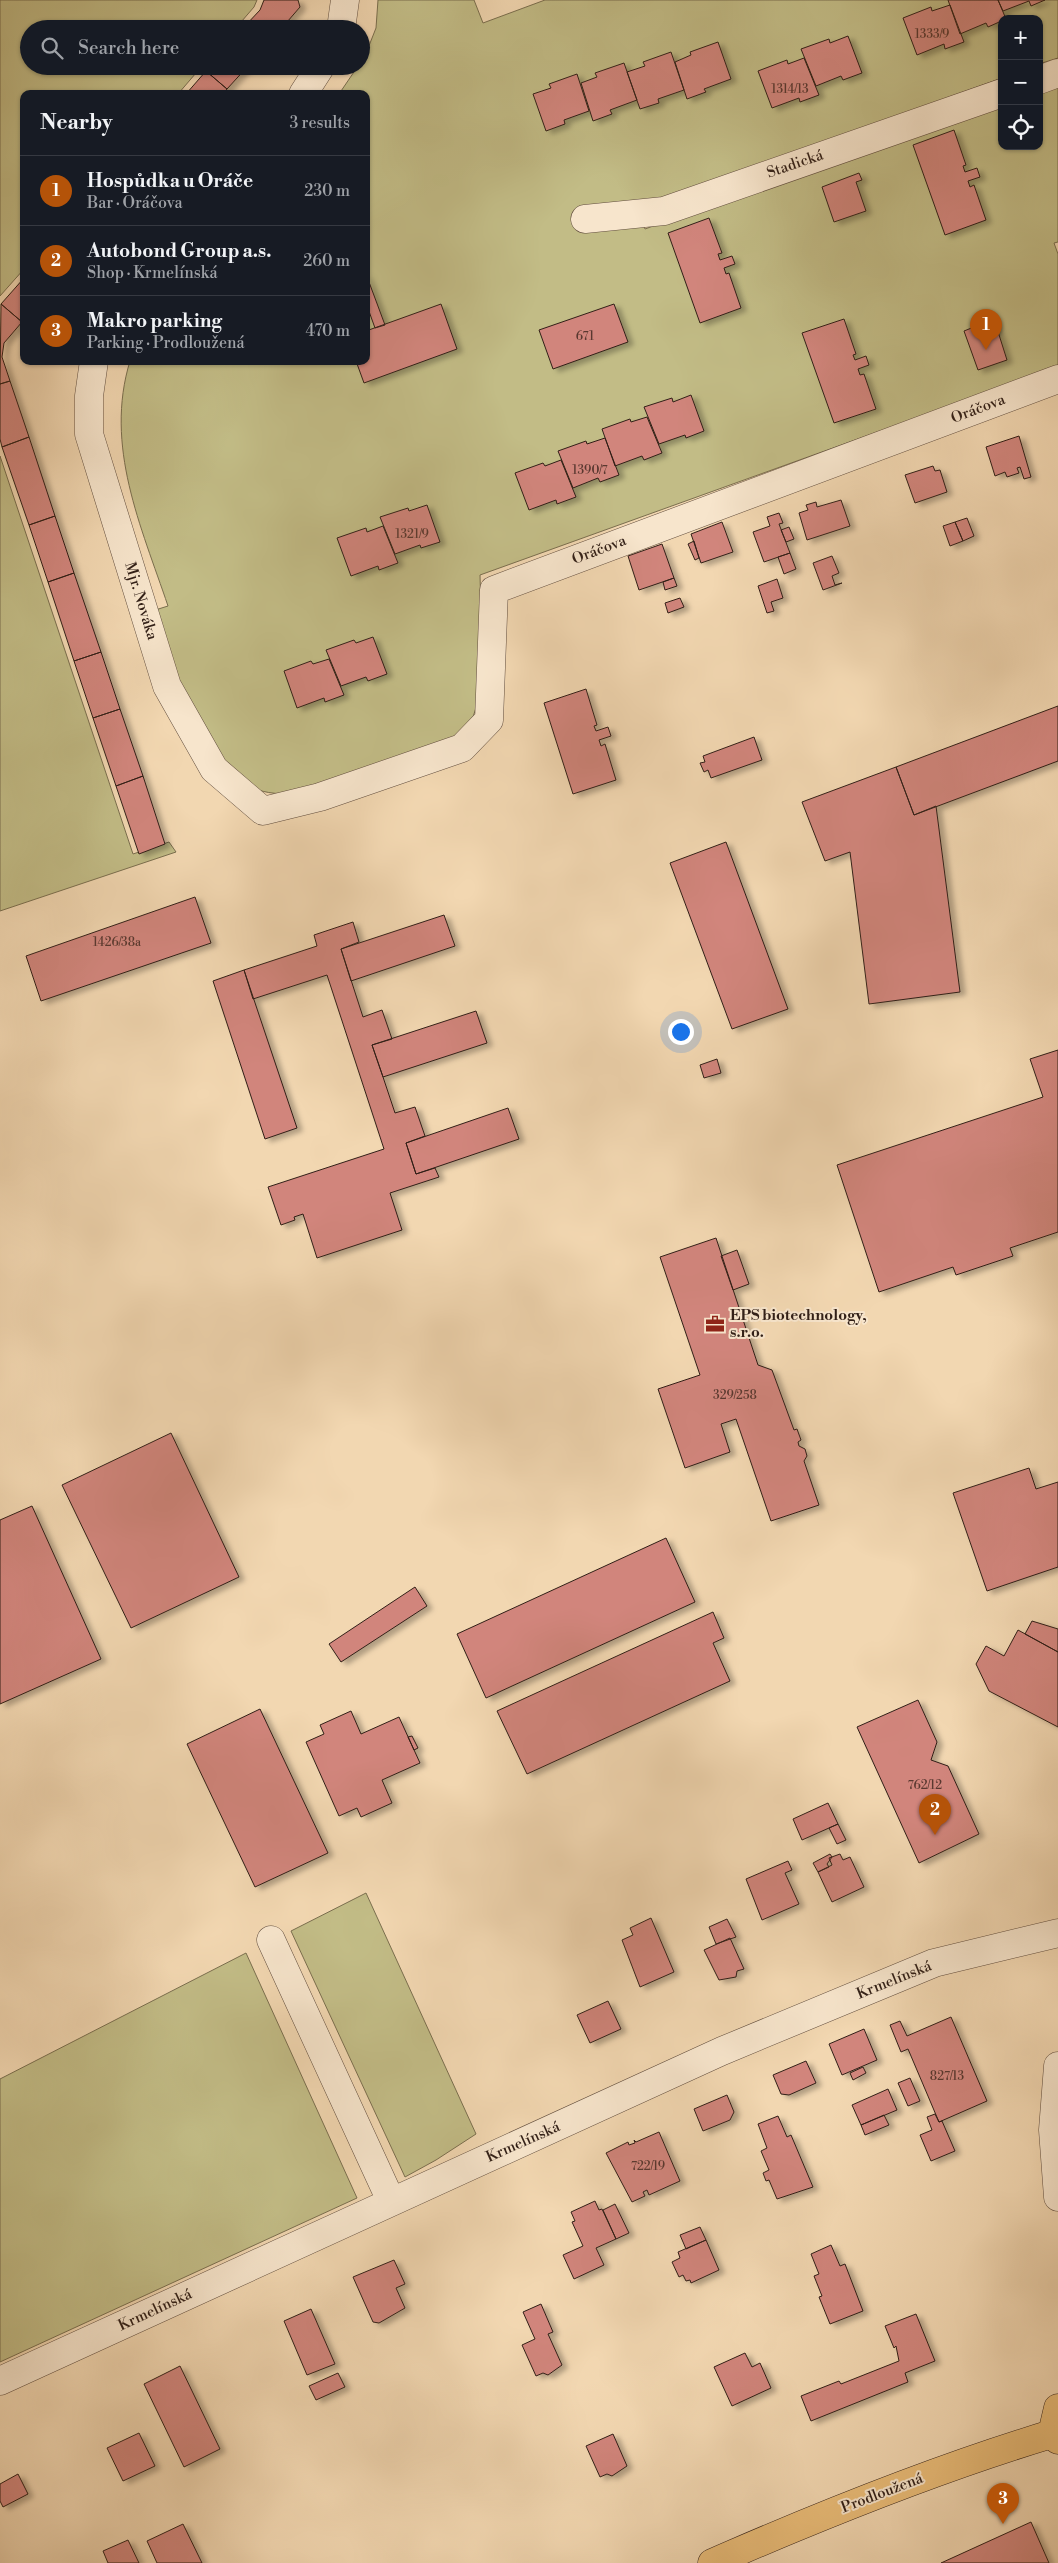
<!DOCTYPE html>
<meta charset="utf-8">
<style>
:root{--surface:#171b24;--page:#242831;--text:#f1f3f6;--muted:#9ea1a6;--line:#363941;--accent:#b45309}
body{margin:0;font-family:"Libre Bodoni",serif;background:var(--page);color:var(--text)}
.controls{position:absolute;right:15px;top:15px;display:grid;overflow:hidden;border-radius:10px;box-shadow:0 1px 4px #0004}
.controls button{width:45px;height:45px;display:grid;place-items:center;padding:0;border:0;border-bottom:1px solid var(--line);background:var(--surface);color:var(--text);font:25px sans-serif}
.you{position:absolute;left:680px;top:1031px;width:18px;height:18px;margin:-12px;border:4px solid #fff;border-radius:50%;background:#1a73e8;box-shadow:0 0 0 8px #1a73e833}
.badge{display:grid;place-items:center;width:32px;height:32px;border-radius:50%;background:var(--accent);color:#fff;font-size:16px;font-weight:700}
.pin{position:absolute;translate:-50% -41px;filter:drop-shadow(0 1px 2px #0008)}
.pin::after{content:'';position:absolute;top:26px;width:18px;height:15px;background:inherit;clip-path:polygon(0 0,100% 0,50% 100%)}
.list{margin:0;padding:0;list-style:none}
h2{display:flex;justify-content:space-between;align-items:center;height:65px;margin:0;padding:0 20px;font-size:21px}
h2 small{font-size:16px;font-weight:400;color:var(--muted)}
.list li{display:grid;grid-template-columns:32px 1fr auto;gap:15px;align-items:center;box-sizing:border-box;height:70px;padding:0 20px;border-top:1px solid var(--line)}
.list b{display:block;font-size:19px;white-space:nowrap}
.list p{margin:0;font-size:16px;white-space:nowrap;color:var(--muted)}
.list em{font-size:16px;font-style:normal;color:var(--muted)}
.icon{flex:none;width:28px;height:28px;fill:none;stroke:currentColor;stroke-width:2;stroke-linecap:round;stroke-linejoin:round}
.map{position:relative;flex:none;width:1058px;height:2563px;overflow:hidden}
.search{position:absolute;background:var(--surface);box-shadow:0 1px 4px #0004;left:20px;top:20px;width:350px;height:55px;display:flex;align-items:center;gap:12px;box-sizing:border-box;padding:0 18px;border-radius:28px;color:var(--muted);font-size:19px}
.panel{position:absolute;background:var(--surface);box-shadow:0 1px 4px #0004;left:20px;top:90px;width:350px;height:275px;border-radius:10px}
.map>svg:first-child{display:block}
.green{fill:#c2bc86;stroke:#7a6e4e}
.building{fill:#d1857c;stroke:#311f17;filter:url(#shadow)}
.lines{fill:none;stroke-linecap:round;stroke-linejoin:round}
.minor-casing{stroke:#614d3e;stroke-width:29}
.major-casing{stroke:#311f17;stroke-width:29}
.minor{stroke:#f7e5cc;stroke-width:28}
.major{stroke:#e9bc78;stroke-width:28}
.labels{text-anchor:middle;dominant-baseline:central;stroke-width:4;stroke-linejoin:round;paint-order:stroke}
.number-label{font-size:12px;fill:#593830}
.street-label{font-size:15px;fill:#311f17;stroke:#f7e5cc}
.poi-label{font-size:15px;font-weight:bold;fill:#311f17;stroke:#f7e5cc;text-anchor:start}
</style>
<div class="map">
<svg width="1058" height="2563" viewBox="0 0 1058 2563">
<defs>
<filter id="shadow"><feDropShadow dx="5.5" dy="3" stdDeviation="2.5" flood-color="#0004"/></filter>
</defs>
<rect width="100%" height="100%" fill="#f2d7b1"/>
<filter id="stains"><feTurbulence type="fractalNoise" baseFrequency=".004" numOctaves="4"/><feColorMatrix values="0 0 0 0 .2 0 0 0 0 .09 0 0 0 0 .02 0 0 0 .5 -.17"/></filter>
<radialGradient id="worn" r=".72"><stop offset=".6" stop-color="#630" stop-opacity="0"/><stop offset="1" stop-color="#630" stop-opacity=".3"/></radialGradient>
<!-- green -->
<path class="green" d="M0,0H257L254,7L235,29H29V66H202L178,94H24V269L0,296Z
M378,0H474L483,23L545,0H1058V58L1039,64V19H1002V78L637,210L645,229L999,101L1002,105V146H1039V92L1058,85V242L1054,243L1058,254V367L480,575L483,686L473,717L445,746L292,794C276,794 261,793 247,785C201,755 172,661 152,611L168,606C141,526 104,446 130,361H366V94H339L358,66H361L376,28Z
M0,456L133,854L169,842L176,852L0,911Z
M366,1893L476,2134L436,2160L405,2177L291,1931Z
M246,1953L357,2198L0,2362V2079Z"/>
<!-- building -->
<path class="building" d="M264,0H298L300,7L281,29H248L245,26L260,10Z
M948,0H998L1006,19L988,27L986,23L960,34Z
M998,0H1045L1031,6L1029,1L1003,11Z
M950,5L964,42L945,49L944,44L917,55L903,18L931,7L932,11Z
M848,36L862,73L843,80L841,76L816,86L801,49L829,39L830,43Z
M718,42L731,79L704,89L706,92L687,99L675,62L691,55L690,52Z
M671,52L684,90L658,99L659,103L640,109L627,72L645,66L643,62Z
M804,58L819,95L800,102L799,98L772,108L758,71L787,60L788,64Z
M624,63L637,100L610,110L612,114L593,121L581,83L597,77L595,73Z
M210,66H248L227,89L206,71Z
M206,71L227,89L223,94H186Z
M577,74L589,111L564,120L565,124L546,131L533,94L551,88L549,84Z
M954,130L966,165L963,166L965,172L977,168L980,177L968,181L970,187L974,185L986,220L945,235L913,145Z
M859,173L862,180L856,182L866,211L834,222L822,187Z
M709,218L722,253L718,254L720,260L732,256L735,264L724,268L726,274L729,273L741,308L700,323L668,233Z
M366,274L385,325L375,328L366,303Z
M24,278V321L22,322L1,304Z
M1,304L22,322L4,343L2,357L10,381L0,384Z
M441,304L457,349L364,383L356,361H366V331Z
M614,304L628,342L553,369L539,330Z
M844,319L856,354L853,355L855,360L866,356L869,365L858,369L860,375L864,374L876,409L834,423L802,333Z
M994,319L1007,360L978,370L964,331Z
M10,381L29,437L2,447L0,439V384Z
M691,395L704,431L686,438L685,435L659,444L644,407L672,398L673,402Z
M647,417L662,453L644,460L642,456L615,466L602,429L630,419L631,422Z
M1019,436L1031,477L1024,479L1020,467L1017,468L1019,473L1007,477L1005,472L995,476L986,447Z
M29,437L55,516L29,525L2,447Z
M605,438L619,475L600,482L598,478L573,488L558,451L586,441L587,444Z
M561,460L576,497L557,504L556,500L529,510L515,473L543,463L545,466Z
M933,466L935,471L940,470L947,492L915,503L905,475Z
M841,500L850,526L807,540L799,513L808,510L806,505L816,502L817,507Z
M427,505L440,542L421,548L420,545L395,554L380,517L408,508L409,511Z
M779,513L783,523L779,524L790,553L764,562L753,532L770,526L767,517Z
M55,516L74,573L48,582L29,525Z
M967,518L974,536L963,541L955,522Z
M722,522L733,552L701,563L691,534Z
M955,522L963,541L950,546L943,526Z
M383,526L398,563L379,570L378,566L351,576L337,538L366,528L367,532Z
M789,527L794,539L786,542L781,530Z
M694,541L699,558L695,560L688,544Z
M662,544L674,578L639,590L628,556Z
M790,553L796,569L784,574L778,557Z
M832,556L839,573L832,576L835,585L842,583L823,590L813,563Z
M74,573L101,652L74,661L48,582Z
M674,578L677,586L665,590L663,582Z
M777,579L783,598L771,602L774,611L767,613L758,586Z
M680,598L684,607L668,613L665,603Z
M373,637L387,674L368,681L366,677L341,686L326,650L354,640L356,643Z
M101,652L120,709L93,718L74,661Z
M329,659L344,695L325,702L324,698L297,708L284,671L311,661L313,664Z
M586,689L597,725L594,726L596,731L608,727L611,736L599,740L601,746L605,744L616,780L573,794L544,703Z
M1058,706V761L914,815L896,767Z
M120,709L143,776L116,786L93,718Z
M754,737L762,760L711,778L708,770L704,772L700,763L705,762L703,756Z
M896,767L914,815L936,806L960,992L869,1004L850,852L825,861L802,802Z
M143,776L165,844L139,854L116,786Z
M726,842L788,1009L732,1029L670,863Z
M195,897L211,943L41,1001L26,956Z
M444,915L455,946L351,981L341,949Z
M353,922L359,942L341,949L363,1017L382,1010L392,1039L372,1045L383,1077L395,1113L415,1107L425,1136L406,1143L416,1174L435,1168L439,1177L390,1193L402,1230L317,1258L303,1214L294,1217L295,1220L281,1225L268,1187L384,1149L327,975L253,999L244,970L317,946L314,935Z
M244,970L297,1128L265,1139L213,981Z
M476,1011L487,1043L383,1077L372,1045Z
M1058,1050V1232L1010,1248L1013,1256L956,1275L953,1267L879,1292L837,1165L1043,1097L1030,1059Z
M717,1059L721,1073L704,1078L700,1065Z
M508,1108L519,1139L416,1174L406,1143Z
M716,1238L758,1365L772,1370L794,1430L797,1429L801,1440L798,1442L799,1446L805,1449L807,1456L804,1461L819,1505L771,1521L736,1419L721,1424L730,1452L685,1468L658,1389L700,1375L660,1257Z
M737,1250L749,1284L733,1290L721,1256Z
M171,1433L239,1577L131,1628L62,1485Z
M1029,1468L1036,1489L1058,1482V1567L987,1591L953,1493Z
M32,1506L101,1659L0,1704V1520Z
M666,1538L695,1602L486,1698L457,1634Z
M415,1587L427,1606L341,1662L329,1644Z
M713,1612L724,1638L713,1643L730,1681L527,1774L497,1711Z
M1032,1621L1058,1629V1652L1025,1634Z
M1018,1630L1058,1652V1727L989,1691L976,1664L986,1646L1004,1656Z
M918,1700L937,1742L931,1760L948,1766L979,1834L919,1863L857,1727Z
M260,1709L328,1853L255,1887L187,1744Z
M351,1711L361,1734L399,1717L420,1763L382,1780L392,1803L361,1817L357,1808L339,1816L306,1742L324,1734L320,1725Z
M412,1736L418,1748L414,1750L408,1737Z
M828,1803L838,1824L802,1840L793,1819Z
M838,1824L846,1840L837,1844L829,1828Z
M830,1854L832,1857L827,1864L829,1867L818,1872L813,1863Z
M840,1854L843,1860L850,1857L864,1887L832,1902L818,1872L832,1865L829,1858Z
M788,1861L792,1870L785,1873L799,1904L762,1920L746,1879Z
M651,1918L674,1972L640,1987L622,1940L633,1935L630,1928Z
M727,1919L736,1937L716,1944L709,1927Z
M730,1938L744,1969L737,1971L736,1977L719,1980L704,1950Z
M608,2001L621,2029L590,2043L577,2015Z
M951,2017L987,2101L939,2122L908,2049L901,2052L890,2025L900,2021L907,2036Z
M864,2029L877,2060L842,2075L829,2044Z
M806,2061L816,2083L789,2095L781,2094L773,2075Z
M863,2067L866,2073L853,2080L850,2073Z
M910,2078L920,2101L908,2106L898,2083Z
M888,2089L897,2110L861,2125L852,2105Z
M727,2095L734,2112L730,2120L703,2131L694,2109Z
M935,2114L939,2122L942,2121L955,2151L931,2161L920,2135L932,2130L927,2117Z
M884,2115L889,2125L865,2135L861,2125Z
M778,2116L787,2137L791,2135L813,2187L777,2199L769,2180L766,2181L763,2173L769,2170L761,2151L767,2148L758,2124Z
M659,2132L680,2181L649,2195L647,2190L643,2192L645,2196L632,2202L606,2153L628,2142L629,2145L635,2143L634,2140L636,2142Z
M595,2201L599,2210L602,2209L616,2239L596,2248L604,2265L574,2279L563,2255L583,2246L572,2222L575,2221L571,2212Z
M615,2204L629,2233L616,2239L603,2210Z
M700,2227L706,2240L686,2249L680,2235Z
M706,2240L719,2270L691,2283L690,2280L686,2281L683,2275L679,2277L672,2262L680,2258L678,2252Z
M831,2245L840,2266L845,2264L863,2311L830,2324L819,2297L822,2296L814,2276L819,2274L811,2254Z
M394,2260L405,2284L396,2288L405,2308L379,2323L373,2322L353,2277Z
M541,2304L553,2332L548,2334L562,2365L548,2375L543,2373L536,2376L522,2345L535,2339L523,2312Z
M311,2309L335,2364L307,2375L284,2321Z
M916,2314L935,2361L905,2373L908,2382L811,2421L801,2396L839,2381L841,2384L899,2361L896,2346L894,2348L885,2326Z
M745,2353L752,2367L760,2363L771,2388L732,2406L714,2367Z
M180,2366L220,2449L184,2467L144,2384Z
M338,2373L345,2387L316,2400L309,2386Z
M139,2433L155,2466L123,2481L107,2448Z
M613,2434L627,2466L612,2476L607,2474L600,2477L586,2446Z
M18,2474L28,2494L3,2507L0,2501V2484Z
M1031,2522L1049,2563H941Z
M183,2524L202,2563H157L147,2541Z
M128,2540L139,2563H108L103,2551Z"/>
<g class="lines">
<!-- minor casing -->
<g class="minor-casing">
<path id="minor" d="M341,29L345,0
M1039,80L1058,73
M303,94L321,66
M585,219L664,211L1002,93
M94,361L89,396V434L167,686L214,769L263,811L320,797L462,748L489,720L494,590L1058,379
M271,1940L391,2201
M1058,2066L1053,2130L1058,2197
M0,2381L722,2051L934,1963L1058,1933"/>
</g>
<!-- major casing -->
<g class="major-casing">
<path id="major" d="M1058,2408L1054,2425L1058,2440
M712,2563C824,2514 938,2468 1055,2433"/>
</g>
<!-- minor -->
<use href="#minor" class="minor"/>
<!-- major -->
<use href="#major" class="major"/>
</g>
<!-- icons -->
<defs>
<g id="office-bare" transform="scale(1.5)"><path d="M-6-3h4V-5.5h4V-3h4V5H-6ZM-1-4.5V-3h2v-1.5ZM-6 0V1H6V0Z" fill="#8f2418" stroke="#f7e5cc" stroke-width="2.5" paint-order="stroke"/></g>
</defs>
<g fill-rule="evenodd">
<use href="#office-bare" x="715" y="1324"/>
</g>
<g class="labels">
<!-- number labels -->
<g class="number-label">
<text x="932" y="34">1333/9</text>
<text x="790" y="89">1314/13</text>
<text x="585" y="336">671</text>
<text x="590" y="470">1390/7</text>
<text x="412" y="534">1321/9</text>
<text x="117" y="942">1426/38a</text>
<text x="735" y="1395">329/258</text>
<text x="925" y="1785">762/12</text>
<text x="947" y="2076">827/13</text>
<text x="648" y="2166">722/19</text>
</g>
<!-- street labels -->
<g class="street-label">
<text transform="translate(795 164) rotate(-19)">Stadická</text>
<text transform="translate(978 409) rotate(-21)">Oráčova</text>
<text transform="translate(599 550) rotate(-21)">Oráčova</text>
<text transform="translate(141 601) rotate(73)">Mjr. Nováka</text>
<text transform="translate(894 1980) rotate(-22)">Krmelínská</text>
<text transform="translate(523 2142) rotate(-24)">Krmelínská</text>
<text transform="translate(155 2310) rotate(-25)">Krmelínská</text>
<text transform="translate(882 2493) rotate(-21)">Prodloužená</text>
</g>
<!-- poi labels -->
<g class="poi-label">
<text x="730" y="1315">EPS biotechnology,<tspan x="730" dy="17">s.r.o.</tspan></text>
</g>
</g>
<rect width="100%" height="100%" filter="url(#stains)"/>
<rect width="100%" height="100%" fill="url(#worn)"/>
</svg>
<div class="controls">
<button>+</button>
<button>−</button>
<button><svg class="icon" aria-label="locate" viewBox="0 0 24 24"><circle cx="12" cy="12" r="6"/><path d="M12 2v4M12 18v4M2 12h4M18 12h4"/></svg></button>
</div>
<div class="you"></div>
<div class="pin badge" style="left:986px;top:350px">1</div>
<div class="pin badge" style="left:935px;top:1835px">2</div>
<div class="pin badge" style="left:1003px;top:2524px">3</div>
<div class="search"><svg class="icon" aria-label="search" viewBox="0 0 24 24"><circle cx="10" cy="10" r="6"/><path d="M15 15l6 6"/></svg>Search here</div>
<section class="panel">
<h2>Nearby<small>3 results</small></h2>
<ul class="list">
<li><span class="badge">1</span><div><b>Hospůdka u Oráče</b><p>Bar · Oráčova</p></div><em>230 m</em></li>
<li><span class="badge">2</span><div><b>Autobond Group a.s.</b><p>Shop · Krmelínská</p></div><em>260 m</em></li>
<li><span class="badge">3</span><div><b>Makro parking</b><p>Parking · Prodloužená</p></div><em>470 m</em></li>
</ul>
</section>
</div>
